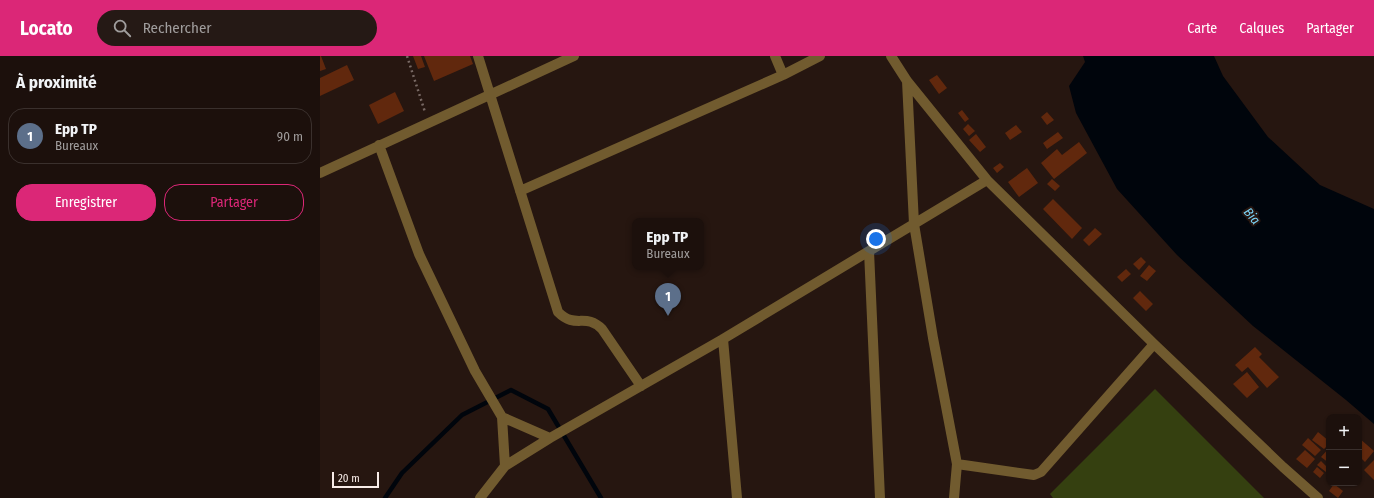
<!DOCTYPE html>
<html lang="fr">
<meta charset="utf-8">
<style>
:root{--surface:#1c100c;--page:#251915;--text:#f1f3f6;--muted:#a09d9d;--line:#3a302d;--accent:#db2777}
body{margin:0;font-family:"Fira Sans Condensed",sans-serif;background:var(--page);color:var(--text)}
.controls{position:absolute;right:12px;bottom:12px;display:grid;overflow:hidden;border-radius:8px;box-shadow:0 1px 3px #0004}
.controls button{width:36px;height:36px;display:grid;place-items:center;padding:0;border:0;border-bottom:1px solid var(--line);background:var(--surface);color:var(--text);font:20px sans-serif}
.scale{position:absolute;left:12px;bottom:10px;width:47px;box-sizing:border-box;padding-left:4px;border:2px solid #f7ebe7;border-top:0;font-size:11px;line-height:14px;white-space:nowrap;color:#f7ebe7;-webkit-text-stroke:3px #261610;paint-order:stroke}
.you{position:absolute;left:556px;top:183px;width:14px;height:14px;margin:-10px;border:3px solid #fff;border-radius:50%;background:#1a73e8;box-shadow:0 0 0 6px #1a73e833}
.badge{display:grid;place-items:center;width:26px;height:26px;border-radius:50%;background:var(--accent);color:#fff;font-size:13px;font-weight:700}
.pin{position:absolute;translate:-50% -33px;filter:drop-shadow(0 1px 2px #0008)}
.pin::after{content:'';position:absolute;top:21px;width:14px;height:12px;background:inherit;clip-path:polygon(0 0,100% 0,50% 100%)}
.popup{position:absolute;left:312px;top:162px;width:72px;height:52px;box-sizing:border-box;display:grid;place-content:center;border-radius:8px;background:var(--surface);filter:drop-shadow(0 1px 3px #0005);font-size:13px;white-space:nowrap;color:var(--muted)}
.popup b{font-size:15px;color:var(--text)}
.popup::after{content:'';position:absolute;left:50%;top:100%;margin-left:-8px;border:8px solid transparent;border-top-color:var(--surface)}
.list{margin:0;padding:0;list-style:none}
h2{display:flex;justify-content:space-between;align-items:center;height:52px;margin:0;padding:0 16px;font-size:17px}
h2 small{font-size:13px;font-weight:400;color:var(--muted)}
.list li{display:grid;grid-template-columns:26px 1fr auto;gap:12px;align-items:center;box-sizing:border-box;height:56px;margin:0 8px 8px;padding:0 8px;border:1px solid var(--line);border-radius:16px}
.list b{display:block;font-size:15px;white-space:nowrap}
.list p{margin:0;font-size:13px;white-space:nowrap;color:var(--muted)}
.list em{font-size:13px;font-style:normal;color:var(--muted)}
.actions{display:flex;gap:8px;padding:12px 16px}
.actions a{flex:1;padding:9px 0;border:1px solid var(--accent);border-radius:16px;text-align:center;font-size:14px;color:var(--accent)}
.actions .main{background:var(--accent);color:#fff}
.icon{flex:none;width:22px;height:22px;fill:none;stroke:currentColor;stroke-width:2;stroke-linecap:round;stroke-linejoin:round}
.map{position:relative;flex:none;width:1054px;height:442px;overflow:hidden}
header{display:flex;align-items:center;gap:24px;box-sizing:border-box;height:56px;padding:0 20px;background:var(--accent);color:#fff}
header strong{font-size:19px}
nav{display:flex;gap:22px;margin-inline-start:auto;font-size:14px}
.search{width:280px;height:36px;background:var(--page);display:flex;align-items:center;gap:10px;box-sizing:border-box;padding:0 14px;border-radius:22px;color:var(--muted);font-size:15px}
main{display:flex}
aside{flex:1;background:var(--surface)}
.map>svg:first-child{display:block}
.green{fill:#354010}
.water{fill:#00050c}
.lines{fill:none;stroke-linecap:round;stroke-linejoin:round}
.stream{stroke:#00050c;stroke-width:4.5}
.building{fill:#61280d}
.path{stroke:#786964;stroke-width:2.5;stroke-dasharray:2 3;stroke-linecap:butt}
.street{stroke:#715b2f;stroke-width:10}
.labels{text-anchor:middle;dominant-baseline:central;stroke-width:4;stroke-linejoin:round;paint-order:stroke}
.water-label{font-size:13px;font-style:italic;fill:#7ad1f4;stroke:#261610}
</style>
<header>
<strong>Locato</strong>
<div class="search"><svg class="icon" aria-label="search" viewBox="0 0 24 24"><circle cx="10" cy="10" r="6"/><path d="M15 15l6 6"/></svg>Rechercher</div>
<nav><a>Carte</a><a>Calques</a><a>Partager</a></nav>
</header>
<main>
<aside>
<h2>À proximité<small></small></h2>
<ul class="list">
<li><span class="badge" style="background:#5c6f8a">1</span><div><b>Epp TP</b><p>Bureaux</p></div><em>90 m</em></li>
</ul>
<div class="actions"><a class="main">Enregistrer</a><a>Partager</a></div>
</aside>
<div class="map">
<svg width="1054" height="442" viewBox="0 0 1054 442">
<rect width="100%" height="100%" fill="#261610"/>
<!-- green -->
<path class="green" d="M835,333L944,442H733L730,438Z"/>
<!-- water -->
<path class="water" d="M763,0H894L903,20L948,81L1000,129L1054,153V368L1026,344L933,270L857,199L797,133L756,57L749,30L765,6Z"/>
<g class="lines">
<!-- stream -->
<path class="stream" d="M65,442L82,417L142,359L191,334L228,353L281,442"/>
</g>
<!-- building -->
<path class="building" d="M0,0H1L6,13L0,15Z
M93,0H101L105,11L98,13Z
M104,0H150L153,8L114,25Z
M27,9L34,24L0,40V22Z
M617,19L627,32L619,38L609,24Z
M75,36L84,55L58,68L49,49Z
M642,54L649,63L645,66L638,57Z
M727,56L734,64L727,69L721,61Z
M648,68L655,75L649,80L643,73Z
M696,69L702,76L690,84L685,77Z
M738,76L743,82L727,93L723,87Z
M656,78L666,91L660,96L649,84Z
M759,86L767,97L734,123L721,107L737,93L742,99Z
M680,107L684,111L677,117L673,112Z
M707,112L718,127L699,141L688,126Z
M732,123L740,130L735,135L727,128Z
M733,143L762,172L752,183L723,153Z
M775,172L782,178L769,190L763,184Z
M821,201L826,206L819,214L813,208Z
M829,209L836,215L827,225L820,220Z
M806,213L811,218L802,226L797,221Z
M820,235L833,248L826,255L813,242Z
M935,291L942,298L939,301L959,321L947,332L928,311L922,316L915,309Z
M927,316L939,331L927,342L913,328Z
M998,376L1009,385V388L1004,393L992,384Z
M988,382L1001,394L995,400L982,389Z
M1039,382L1054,395L1045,406L1039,400Z
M1009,392V412L1006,416L997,409L1001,405L1006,410L1009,407L1001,401Z
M985,394L995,403L987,412L976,403Z
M1054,404V424L1044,414Z
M997,411L1004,417L1000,422L993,416Z
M1014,428L1023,435L1018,442L1009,435Z"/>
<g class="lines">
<!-- path -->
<path class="path" d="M87,0L105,56"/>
<!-- street -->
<path class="street" d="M158,0L238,256C256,274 265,256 282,273L321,330
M455,0L463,19
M571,0L587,25L667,124L834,288L963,411L998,442
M587,25L594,168L613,282L637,408L634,442
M59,89L99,198L155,315L182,361L230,382
M0,117L254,0
M200,135L463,19L500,0
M549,195L560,442
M403,283L417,442
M182,361L185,410
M637,408L714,419L721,416L834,288
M160,442L185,410L230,382L403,283L667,124"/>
</g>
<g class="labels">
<!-- water labels -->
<g class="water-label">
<text transform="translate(932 160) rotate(50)">Bia</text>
</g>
</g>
</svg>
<div class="controls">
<button>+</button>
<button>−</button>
</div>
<div class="scale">20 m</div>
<div class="you"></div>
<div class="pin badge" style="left:348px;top:260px;background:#5c6f8a">1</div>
<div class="popup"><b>Epp TP</b>Bureaux</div>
</div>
</main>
